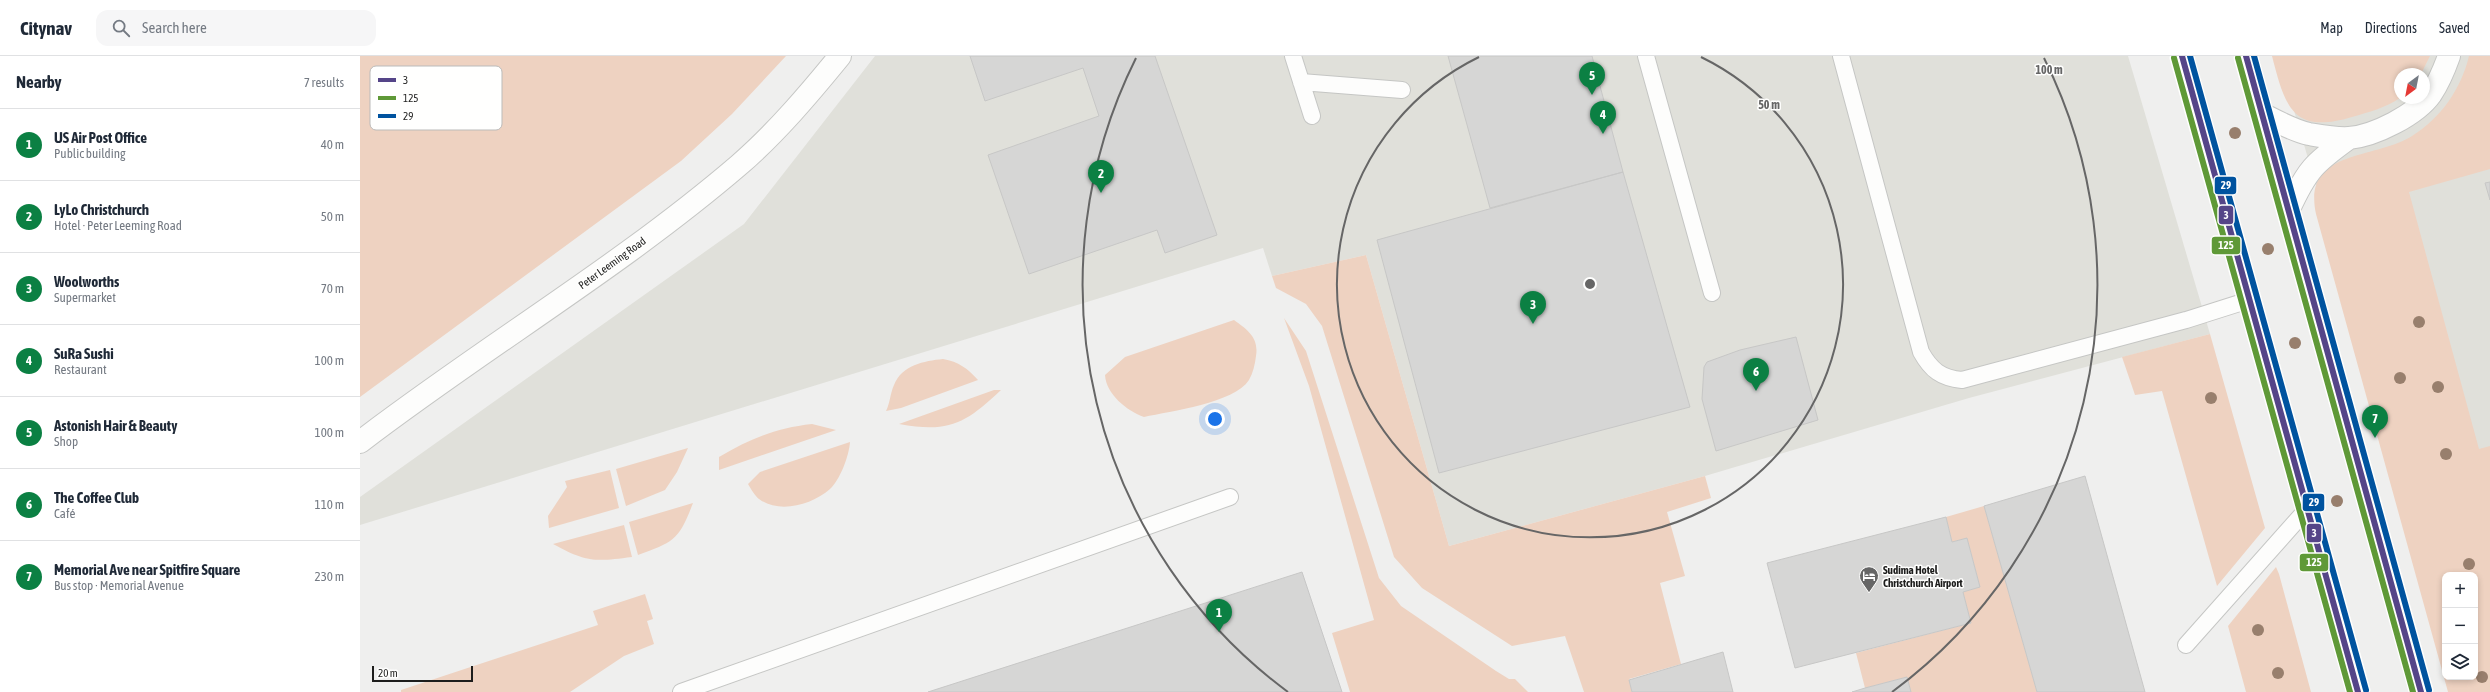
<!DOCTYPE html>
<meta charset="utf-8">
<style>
:root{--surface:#fff;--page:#f6f6f7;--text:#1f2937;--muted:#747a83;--line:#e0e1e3;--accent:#0b8043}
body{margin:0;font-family:"Asap Condensed",sans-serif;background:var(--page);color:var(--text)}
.controls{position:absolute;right:12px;bottom:12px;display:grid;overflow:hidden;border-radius:8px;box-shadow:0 2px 6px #0003}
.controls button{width:36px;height:36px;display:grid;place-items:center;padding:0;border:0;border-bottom:1px solid var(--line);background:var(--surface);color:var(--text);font:20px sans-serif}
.compass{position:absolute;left:2034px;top:12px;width:36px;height:36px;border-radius:50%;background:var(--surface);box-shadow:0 2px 6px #0003;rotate:212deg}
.scale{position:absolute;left:12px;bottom:10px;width:101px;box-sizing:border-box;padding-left:4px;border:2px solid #1d1d1c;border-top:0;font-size:11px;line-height:14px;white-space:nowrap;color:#1d1d1c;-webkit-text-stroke:3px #fffffe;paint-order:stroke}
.you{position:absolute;left:855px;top:363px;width:14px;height:14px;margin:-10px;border:3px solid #fff;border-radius:50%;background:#1a73e8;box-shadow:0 0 0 6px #1a73e833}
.badge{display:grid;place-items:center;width:26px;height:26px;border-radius:50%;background:var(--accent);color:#fff;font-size:13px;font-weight:700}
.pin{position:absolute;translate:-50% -33px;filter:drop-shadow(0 1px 2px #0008)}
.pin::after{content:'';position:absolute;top:21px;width:14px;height:12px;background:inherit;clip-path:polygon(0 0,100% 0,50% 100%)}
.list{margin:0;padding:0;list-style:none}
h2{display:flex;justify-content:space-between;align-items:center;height:52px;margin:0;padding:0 16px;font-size:17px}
h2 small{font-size:13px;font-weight:400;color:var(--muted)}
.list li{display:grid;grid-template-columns:26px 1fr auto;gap:12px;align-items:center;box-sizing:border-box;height:72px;padding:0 16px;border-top:1px solid var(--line)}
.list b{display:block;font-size:15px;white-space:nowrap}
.list p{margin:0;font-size:13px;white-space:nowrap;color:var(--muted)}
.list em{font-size:13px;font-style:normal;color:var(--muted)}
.icon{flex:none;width:22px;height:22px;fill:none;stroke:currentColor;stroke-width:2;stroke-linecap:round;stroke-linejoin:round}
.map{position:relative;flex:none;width:2130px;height:636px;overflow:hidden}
header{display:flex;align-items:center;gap:24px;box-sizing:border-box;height:56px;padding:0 20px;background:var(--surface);border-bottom:1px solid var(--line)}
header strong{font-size:19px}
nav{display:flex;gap:22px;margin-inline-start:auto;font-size:14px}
.search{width:280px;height:36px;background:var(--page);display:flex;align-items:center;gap:10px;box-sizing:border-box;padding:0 14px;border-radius:12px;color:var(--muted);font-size:15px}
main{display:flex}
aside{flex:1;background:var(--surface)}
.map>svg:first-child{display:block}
.built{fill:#e0e0da;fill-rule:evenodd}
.green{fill:#eed2c1;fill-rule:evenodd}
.building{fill:#d6d6d5;stroke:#c7c7c6}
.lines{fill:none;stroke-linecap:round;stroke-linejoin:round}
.service-casing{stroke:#c5c6c4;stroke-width:18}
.minor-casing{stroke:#c5c6c4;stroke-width:24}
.primary-casing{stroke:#cccccb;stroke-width:24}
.service{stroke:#fdfdfc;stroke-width:16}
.minor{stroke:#fdfdfc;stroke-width:22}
.primary{stroke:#e9f1e9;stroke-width:22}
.bus-1-casing{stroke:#fffffe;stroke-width:9}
.bus-2-casing{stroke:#fffffe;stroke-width:9}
.bus-3-casing{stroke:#fffffe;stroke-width:9}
.bus-1{stroke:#554588;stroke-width:6}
.bus-2{stroke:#5f9937;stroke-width:6}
.bus-3{stroke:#00539f;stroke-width:6}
.tree{fill:#987f6d}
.ring{fill:none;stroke:#666;stroke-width:2}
.labels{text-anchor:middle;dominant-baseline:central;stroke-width:3;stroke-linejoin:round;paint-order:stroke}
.street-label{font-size:11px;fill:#1d1d1c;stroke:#fffffe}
.poi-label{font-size:11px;font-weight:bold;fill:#1d1d1c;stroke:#fffffe;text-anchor:start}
.key{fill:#fffffe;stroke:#bbbbba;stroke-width:1}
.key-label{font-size:11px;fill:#1d1d1c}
.centre{fill:#666;stroke:#fffffe;stroke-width:2}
.ring-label{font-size:12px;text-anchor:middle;font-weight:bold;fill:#666;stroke:#fffffe;stroke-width:3;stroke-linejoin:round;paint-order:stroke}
.line-badge{stroke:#fffffe;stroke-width:1.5}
.badge-label{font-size:11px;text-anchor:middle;font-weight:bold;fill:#fff}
</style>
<header>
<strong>Citynav</strong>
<div class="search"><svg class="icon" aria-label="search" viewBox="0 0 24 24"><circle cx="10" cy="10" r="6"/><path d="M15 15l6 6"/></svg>Search here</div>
<nav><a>Map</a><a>Directions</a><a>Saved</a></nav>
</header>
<main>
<aside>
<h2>Nearby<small>7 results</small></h2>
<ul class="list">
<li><span class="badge">1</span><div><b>US Air Post Office</b><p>Public building</p></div><em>40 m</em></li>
<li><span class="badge">2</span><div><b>LyLo Christchurch</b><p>Hotel · Peter Leeming Road</p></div><em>50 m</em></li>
<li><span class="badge">3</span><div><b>Woolworths</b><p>Supermarket</p></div><em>70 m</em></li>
<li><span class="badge">4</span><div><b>SuRa Sushi</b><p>Restaurant</p></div><em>100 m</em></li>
<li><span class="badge">5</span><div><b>Astonish Hair &amp; Beauty</b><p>Shop</p></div><em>100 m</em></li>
<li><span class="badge">6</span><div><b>The Coffee Club</b><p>Café</p></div><em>110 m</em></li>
<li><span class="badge">7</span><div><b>Memorial Ave near Spitfire Square</b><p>Bus stop · Memorial Avenue</p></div><em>230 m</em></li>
</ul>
</aside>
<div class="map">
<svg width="2130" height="636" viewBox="0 0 2130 636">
<rect width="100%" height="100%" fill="#efefee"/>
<!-- built -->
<path class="built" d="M515,0H1768L1850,278L1609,342L1345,420L1089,490L1006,199L912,220L903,192L0,469V441L384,168Z
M1918,0H2130V636L2115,621V519H2085V570ZM2040,18H2064V42H2040Z"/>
<!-- green -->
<path class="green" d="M0,0H426L372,58L321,105L0,341Z
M1912,0H2070L2061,18H2040V42C2025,52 2009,56 1992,61C1932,79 1925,50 1912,0Z
M2109,0H2130V113L2049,136L2119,393L2130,390V636H2088L1956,158C1942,93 2014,104 2052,80C2081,62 2101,33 2109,0ZM2085,519H2115V621H2085Z
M1006,199L1089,490L1345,420L1351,442L1307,456L1325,520L1300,527L1321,608L1269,623L1272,636H1224L1205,580L1152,590L1062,532L1034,501L962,270L946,248L916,232L912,220Z
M924,262L946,295L1019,522L1041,550L1136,615L1149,623H1155L1168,636H990L972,577L1014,564L949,330Z
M874,264C888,274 899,282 896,300C895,308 893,317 889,324C874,347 811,355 784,361C767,355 746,338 745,319L765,301Z
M1850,278L1905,472L1857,530L1802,335L1775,339L1762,301Z
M583,303C599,306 607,312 618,324L541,352L526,355C530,347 530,338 534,329C542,309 564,305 583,303Z
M634,334H641C605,368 589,377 539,368Z
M452,368L476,374L359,414V401C390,383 416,372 452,368Z
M490,386C489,400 480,424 470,433C452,449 419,458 399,443C395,440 391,433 388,428L400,416Z
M328,392L317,416L305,434L266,450L256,413Z
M250,414L259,452L189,472L188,460L207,431L205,425Z
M333,447C319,484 314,486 278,499L269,466Z
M1624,450L1677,636H1551L1547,621L1505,632L1496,597L1611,567L1603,536L1620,531L1607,482L1592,486L1586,461Z
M264,469L272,501C234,506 226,506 193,488Z
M1916,511L1919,518L1951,636H1886L1868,570Z
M285,538L293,563L287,565L294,588L264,600L210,636H41V634L238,569L233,555Z"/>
<!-- building -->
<path class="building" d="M610,0H795L857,179L805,197L797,174L669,218L628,99L739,60L723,12L625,45Z
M1088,0H1232L1263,116L1130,152Z
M1263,116L1330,351L1079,417L1017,184Z
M2130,126V144L2125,127Z
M1436,281L1458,364L1356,395L1342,343L1344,311L1347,306L1380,294Z
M1725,420L1785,636H1677L1624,450Z
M1586,461L1592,486L1607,482L1620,531L1603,536L1611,567L1435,612L1407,507Z
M942,516L982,636H568Z
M1363,596L1373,636H1272L1269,624Z
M1547,621L1551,636H1492L1505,632Z"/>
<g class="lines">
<!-- service casing -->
<g class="service-casing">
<path id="service" d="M933,0L952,60
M1286,0L1352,237
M1481,0L1561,296C1571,314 1581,322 1602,324L1826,264L1889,244
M941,26L1042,34
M1826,589L1947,453
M321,636L870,441"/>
</g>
<!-- minor casing -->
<g class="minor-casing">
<path id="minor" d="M1902,58C1916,65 1934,75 1949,78C1961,80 1977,83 1989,82C2014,80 2056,59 2071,38C2079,26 2084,14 2089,0
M1929,153C1947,114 1954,107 1989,82
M0,386C124,291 260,211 379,109C416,77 449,38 480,0"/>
</g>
<!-- primary casing -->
<g class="primary-casing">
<path id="primary" d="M1822,0L1998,636
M1886,0L2061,636"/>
</g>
<!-- service -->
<use href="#service" class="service"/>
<!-- minor -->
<use href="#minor" class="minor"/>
<!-- primary -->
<use href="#primary" class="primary"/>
<!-- bus-1 casing -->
<g class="bus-1-casing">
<path id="bus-1" d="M1822,0L1998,636
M1886,0L2061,636"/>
</g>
<!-- bus-2 casing -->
<g class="bus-2-casing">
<path id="bus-2" d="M1814,2L1990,636
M1878,2L2053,636"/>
</g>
<!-- bus-3 casing -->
<g class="bus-3-casing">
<path id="bus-3" d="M1830,0L2006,634
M1894,0L2069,634"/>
</g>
<!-- bus-1 -->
<use href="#bus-1" class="bus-1"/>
<!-- bus-2 -->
<use href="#bus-2" class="bus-2"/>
<!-- bus-3 -->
<use href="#bus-3" class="bus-3"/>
</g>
<!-- trees -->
<g class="tree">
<circle cx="1875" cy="77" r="6"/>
<circle cx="1908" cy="193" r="6"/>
<circle cx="2059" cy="266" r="6"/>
<circle cx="1935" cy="287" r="6"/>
<circle cx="2040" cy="322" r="6"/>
<circle cx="2078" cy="331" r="6"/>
<circle cx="1851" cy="342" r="6"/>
<circle cx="2086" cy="398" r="6"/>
<circle cx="1977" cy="445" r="6"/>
<circle cx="2109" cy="508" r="6"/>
<circle cx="1898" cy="574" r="6"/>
<circle cx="1918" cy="617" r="6"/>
<circle cx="2122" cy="621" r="6"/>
</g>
<!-- distance rings -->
<g class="ring">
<path d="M1341 1A253 253 0 1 1 1119 1"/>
<path d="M928 636A507 507 0 0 1 776 2M1684 2A507 507 0 0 1 1532 636"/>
</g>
<!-- icons -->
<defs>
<g id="hotel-pin" transform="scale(1)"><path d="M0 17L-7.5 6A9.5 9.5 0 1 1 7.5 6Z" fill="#666" stroke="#fffffe"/><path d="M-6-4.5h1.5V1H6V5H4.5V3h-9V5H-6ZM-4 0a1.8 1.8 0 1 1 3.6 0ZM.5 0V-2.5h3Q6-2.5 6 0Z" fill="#fff"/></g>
</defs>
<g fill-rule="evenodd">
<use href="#hotel-pin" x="1509" y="520"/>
</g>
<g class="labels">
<!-- street labels -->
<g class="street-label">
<text transform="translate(252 207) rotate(-36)">Peter Leeming Road</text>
</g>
<!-- poi labels -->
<g class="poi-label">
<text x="1523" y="514">Sudima Hotel<tspan x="1523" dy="13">Christchurch Airport</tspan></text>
</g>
</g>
<!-- legend -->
<rect x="10" y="10" width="132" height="64" rx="6" class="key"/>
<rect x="18" y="22" width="18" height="4" fill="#554588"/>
<rect x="18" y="40" width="18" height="4" fill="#5f9937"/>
<rect x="18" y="58" width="18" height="4" fill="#00539f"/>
<g class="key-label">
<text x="43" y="28">3</text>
<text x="43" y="46">125</text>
<text x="43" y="64">29</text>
</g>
<circle cx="1230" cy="228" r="6" class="centre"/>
<g class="ring-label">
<text x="1689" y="18">100 m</text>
<text x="1409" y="53">50 m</text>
</g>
<g class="line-badge">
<rect x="1854" y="120" width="23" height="19" rx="4" fill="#00539f"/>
<rect x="1858" y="149" width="16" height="20" rx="4" fill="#554588"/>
<rect x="1851" y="180" width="30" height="19" rx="4" fill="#5f9937"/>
<rect x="1942" y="437" width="23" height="19" rx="4" fill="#00539f"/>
<rect x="1946" y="467" width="16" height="20" rx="4" fill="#554588"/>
<rect x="1939" y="497" width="30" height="19" rx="4" fill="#5f9937"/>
</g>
<g class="badge-label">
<text x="1866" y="133">29</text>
<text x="1866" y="163">3</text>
<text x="1866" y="193">125</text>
<text x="1954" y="450">29</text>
<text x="1954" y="481">3</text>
<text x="1954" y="510">125</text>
</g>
</svg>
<div class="controls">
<button>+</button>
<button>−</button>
<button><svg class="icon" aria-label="layers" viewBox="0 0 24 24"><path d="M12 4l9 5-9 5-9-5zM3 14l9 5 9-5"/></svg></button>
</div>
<svg class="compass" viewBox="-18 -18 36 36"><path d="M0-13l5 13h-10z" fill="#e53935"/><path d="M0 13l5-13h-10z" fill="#747a83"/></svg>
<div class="scale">20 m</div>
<div class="you"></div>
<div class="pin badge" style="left:859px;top:576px">1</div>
<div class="pin badge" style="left:741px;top:137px">2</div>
<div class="pin badge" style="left:1173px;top:268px">3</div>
<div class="pin badge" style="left:1243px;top:78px">4</div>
<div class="pin badge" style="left:1232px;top:39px">5</div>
<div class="pin badge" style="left:1396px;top:335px">6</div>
<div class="pin badge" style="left:2015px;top:382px">7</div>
</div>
</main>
